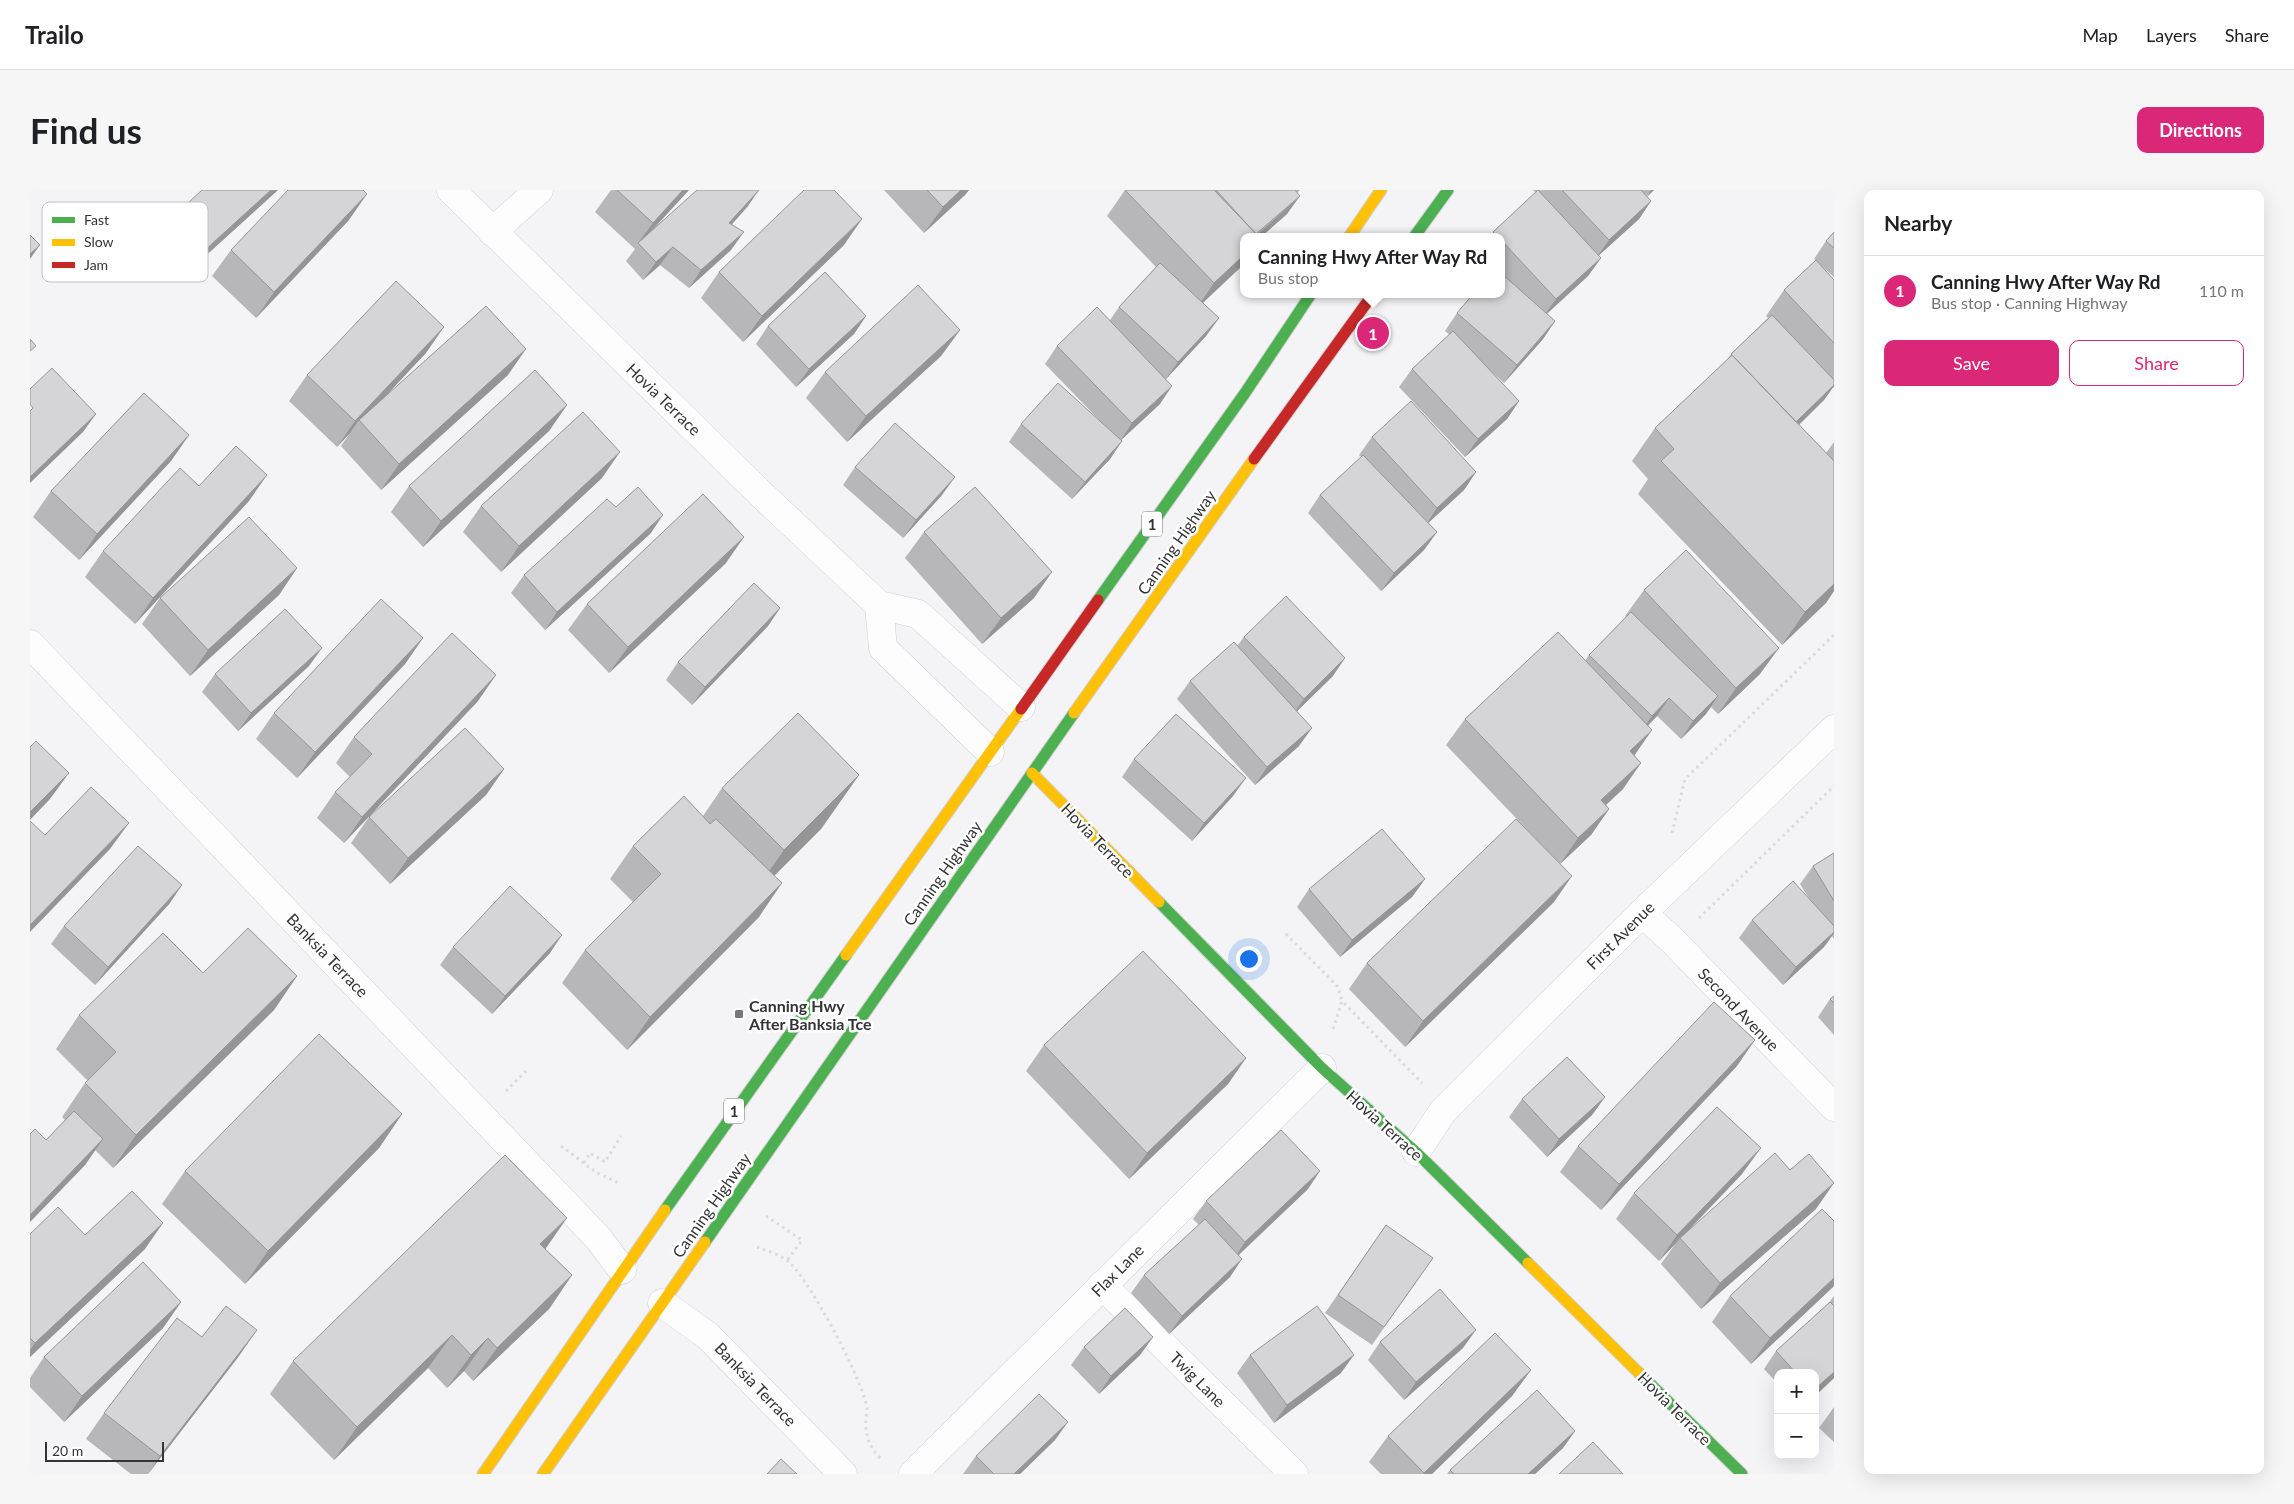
<!DOCTYPE html>
<meta charset="utf-8">
<style>
:root{--surface:#fff;--page:#f6f6f6;--text:#202124;--muted:#757577;--line:#e0e0e0;--accent:#db2777}
body{margin:0;font-family:Lato,sans-serif;background:var(--page);color:var(--text)}
.controls{position:absolute;right:15px;bottom:15px;display:grid;overflow:hidden;border-radius:10px;box-shadow:0 5px 20px #0002}
.controls button{width:45px;height:45px;display:grid;place-items:center;padding:0;border:0;border-bottom:1px solid var(--line);background:var(--surface);color:var(--text);font:25px sans-serif}
.scale{position:absolute;left:15px;bottom:12px;width:119px;box-sizing:border-box;padding-left:5px;border:2px solid #343335;border-top:0;font-size:14px;line-height:18px;white-space:nowrap;color:#343335;-webkit-text-stroke:4px #fff;paint-order:stroke}
.you{position:absolute;left:1218px;top:768px;width:18px;height:18px;margin:-12px;border:4px solid #fff;border-radius:50%;background:#1a73e8;box-shadow:0 0 0 8px #1a73e833}
.badge{display:grid;place-items:center;width:32px;height:32px;border-radius:50%;background:var(--accent);color:#fff;font-size:16px;font-weight:700}
.pin{position:absolute;translate:-50% -50%;border:2px solid #fff;box-shadow:0 1px 5px #0006}
.popup{position:absolute;left:1210px;top:43px;width:265px;height:65px;box-sizing:border-box;display:grid;place-content:center;border-radius:10px;background:var(--surface);filter:drop-shadow(0 1px 4px #0005);font-size:16px;white-space:nowrap;color:var(--muted)}
.popup b{font-size:19px;color:var(--text)}
.popup::after{content:'';position:absolute;left:50%;top:100%;margin-left:-10px;border:10px solid transparent;border-top-color:var(--surface)}
.list{margin:0;padding:0;list-style:none}
h2{display:flex;justify-content:space-between;align-items:center;height:65px;margin:0;padding:0 20px;font-size:21px}
h2 small{font-size:16px;font-weight:400;color:var(--muted)}
.list li{display:grid;grid-template-columns:32px 1fr auto;gap:15px;align-items:center;box-sizing:border-box;height:70px;padding:0 20px;border-top:1px solid var(--line)}
.list b{display:block;font-size:19px;white-space:nowrap}
.list p{margin:0;font-size:16px;white-space:nowrap;color:var(--muted)}
.list em{font-size:16px;font-style:normal;color:var(--muted)}
.actions{display:flex;gap:10px;padding:15px 20px}
.actions a{flex:1;padding:11px 0;border:1px solid var(--accent);border-radius:10px;text-align:center;font-size:18px;color:var(--accent)}
.actions .main{background:var(--accent);color:#fff}
.map{position:relative;flex:none;width:1804px;height:1284px;overflow:hidden;border-radius:10px}
header{display:flex;align-items:center;gap:30px;box-sizing:border-box;height:70px;padding:0 25px;background:var(--surface);border-bottom:1px solid var(--line)}
header strong{font-size:24px}
nav{display:flex;gap:28px;margin-inline-start:auto;font-size:18px}
.intro{display:flex;align-items:center;justify-content:space-between;box-sizing:border-box;height:120px;padding:0 30px}
h1{margin:0;font-size:35px}
.button{padding:12px 22px;border-radius:10px;background:var(--accent);color:#fff;font-size:18px;font-weight:700}
main{display:flex;gap:30px;padding:0 30px}
aside{flex:1;background:var(--surface);border-radius:10px;box-shadow:0 5px 20px #0002}
.map>svg:first-child{display:block}
.lines{fill:none;stroke-linecap:round;stroke-linejoin:round}
.street-casing{stroke:#d1d1d3;stroke-width:29}
.fast-casing{stroke:#d1d1d3;stroke-width:13}
.slow-casing{stroke:#d1d1d3;stroke-width:13}
.jam-casing{stroke:#d1d1d3;stroke-width:13}
.path{stroke:#dadadb;stroke-width:3;stroke-dasharray:2.5 4;stroke-linecap:butt}
.street{stroke:#fdfdfe;stroke-width:28}
.fast{stroke:#4caf50;stroke-width:11}
.slow{stroke:#ffc107;stroke-width:11}
.jam{stroke:#c62828;stroke-width:11}
.wall{fill:#b7b7b9}
.shaded-wall{fill:#959596}
.building{fill:#d5d5d7;stroke:#959596}
.poi-dot{fill:#777779;stroke:#fff;stroke-width:2}
.labels{text-anchor:middle;dominant-baseline:central;stroke-width:5;stroke-linejoin:round;paint-order:stroke}
.shield{fill:#fff;stroke:#717072;stroke-width:1}
.shield-label{font-size:15px;font-weight:bold;fill:#343335}
.street-label{font-size:16px;fill:#343335;stroke:#fff}
.poi-label{font-size:16px;font-weight:bold;fill:#343335;stroke:#fff;text-anchor:start}
.key{fill:#fff;stroke:#c2c2c2;stroke-width:1}
.key-label{font-size:14px;fill:#343335}
</style>
<header>
<strong>Trailo</strong>
<nav><a>Map</a><a>Layers</a><a>Share</a></nav>
</header>
<div class="intro"><h1>Find us</h1><a class="button">Directions</a></div>
<main>
<div class="map">
<svg width="1804" height="1284" viewBox="0 0 1804 1284">
<rect width="100%" height="100%" fill="#f4f4f6"/>
<g class="lines">
<!-- street casing -->
<g class="street-casing">
<path id="street" d="M421,0L731,304L849,415L888,424L991,517
M462,42L509,0
M849,415L853,458L960,562
M0,454L569,1049L592,1080
M1612,723L1641,749L1804,917
M1386,962L1413,921L1612,723L1804,539
M1072,1095L1264,1284
M632,1113L678,1146L813,1284
M883,1284L1292,878"/>
</g>
<!-- fast casing -->
<g class="fast-casing">
<path id="fast" d="M1384,47L1418,0
M1068,410L1215,203L1281,104
M1129,712L1292,878L1386,962L1498,1073
M635,1020L816,765
M675,1052L1044,523
M1609,1183L1712,1284"/>
</g>
<!-- slow casing -->
<g class="slow-casing">
<path id="slow" d="M1319,47L1351,0
M1044,523L1224,269
M1002,583L1129,712
M816,765L991,519
M1498,1073L1609,1183
M453,1284L635,1020
M513,1284L675,1052"/>
</g>
<!-- jam casing -->
<g class="jam-casing">
<path id="jam" d="M1224,269L1343,104
M991,519L1068,410"/>
</g>
<!-- path -->
<path class="path" d="M1642,643L1655,589L1804,445
M1669,728L1804,596
M1256,744L1308,797L1312,811
M1303,839L1312,811L1392,893
M476,901L497,880
M531,956L567,983L589,993
M554,973L560,963L575,972L591,946
M736,1026L772,1050L757,1071
M727,1057C738,1061 752,1065 761,1074C782,1095 832,1188 837,1218C837,1222 836,1226 836,1229C835,1247 840,1258 852,1270"/>
<!-- street -->
<use href="#street" class="street"/>
<!-- fast -->
<use href="#fast" class="fast"/>
<!-- slow -->
<use href="#slow" class="slow"/>
<!-- jam -->
<use href="#jam" class="jam"/>
</g>
<!-- wall -->
<path class="wall" d="M248,0L161,79L130,45L143,27Z
M581,0H659L618,45L718,16L702,34L701,60L659,98L630,75L613,90L596,71L605,59L565,22Z
M854,0H939L935,5L894,43Z
M1095,0H1270L1267,3L1257,24L1231,47H1214L1213,75L1173,113L1189,128L1176,146L1136,189L1130,214L1091,250L1092,251L1080,269L1042,309L979,252L991,234L1072,233L1015,174L1027,156L1080,130L1089,117L1126,77L1077,26Z
M1503,0H1624L1617,6L1621,11L1609,29L1568,66L1571,68L1558,86L1517,124L1525,131L1513,149L1474,193L1461,181L1489,211L1477,229L1435,267L1369,197L1382,179L1420,145L1415,141L1427,123L1480,92L1472,83V47H1460L1463,42L1506,3Z
M319,30L226,128L182,86L201,60Z
M1804,42V87L1786,71L1804,90V198L1803,197L1794,210L1769,235L1796,263L1804,252V401L1796,413L1752,455L1608,304L1618,289L1602,271L1625,238L1696,171L1701,164L1738,128L1736,126L1754,100L1786,70L1784,69L1796,51Z
M814,55L713,152L671,108L689,82Z
M836,126L824,144L766,197L726,154L738,136Z
M930,140L911,166L817,252L776,208L795,182Z
M396,163L351,211L478,185L351,300L311,256L320,243L307,257L259,211L277,185Z
M537,215L519,241L393,357L361,322L379,296Z
M159,245L141,271L49,370L3,327L21,301Z
M1342,247L1446,282L1434,300L1398,333L1407,342L1394,360L1351,401L1278,323L1290,305L1331,267L1329,265Z
M825,277L912,305L873,348L813,295Z
M572,288L471,382L433,342L451,316Z
M169,296L219,311L105,434L55,387L73,361Z
M586,317L621,343L515,440L481,403L494,385Z
M894,342L1004,408L952,454L875,368Z
M696,373L579,483L538,440L557,414Z
M267,378L249,405L160,486L112,434L130,408Z
M1614,400L1730,484L1688,524L1681,517L1676,524L1651,549L1627,526L1618,536L1604,566L1593,599L1576,615L1579,619L1561,645L1530,674L1416,555L1435,529L1555,471L1559,465L1596,427L1595,426Z
M750,418L738,436L662,515L636,490L648,472Z
M1214,447L1303,486L1267,521L1269,556L1225,595L1147,509L1160,491L1207,456Z
M393,448L375,474L267,588L226,549L244,523Z
M279,476L208,541L172,502L185,484Z
M448,511L314,653L287,628L305,602L320,587L306,573L324,547Z
M1104,569L1203,606L1162,651L1092,587Z
M474,579L456,605L360,694L321,653L339,627Z
M829,585L791,639L744,686L729,727L597,860L532,793L555,760L603,712L580,689L603,656L673,626L692,598Z
M1804,663V749L1802,746L1794,757L1753,795L1709,748L1722,730L1780,710L1770,694L1783,676Z
M1395,689L1382,707L1310,767L1267,717L1279,699Z
M1524,712L1375,857L1319,799L1337,773Z
M140,713L65,795L21,754L34,736Z
M423,757L520,763L462,824L410,775Z
M173,783L267,786L244,820L83,978L65,960L55,975L0,1032V944L16,950L35,930L32,927L55,893L58,891L26,859L49,825Z
M1804,806V845L1788,827L1800,809Z
M1014,855L1216,868L1198,894L1099,989L996,881Z
M1707,876L1571,1020L1530,982L1548,956Z
M1575,907L1562,925L1517,967L1479,927L1492,909Z
M372,924L349,958L215,1094L132,1014L155,981Z
M1712,984L1658,1041L1786,1019L1671,1119L1631,1074L1646,1053L1629,1071L1586,1029L1604,1003Z
M1278,999L1209,1065L1200,1087L1139,1144L1101,1103L1114,1085L1169,1035L1163,1029L1176,1011Z
M1804,1031V1096L1721,1174L1682,1132L1700,1106Z
M1356,1035L1403,1068L1342,1155L1295,1123Z
M0,1044L55,1045L115,1059L0,1167Z
M515,1059L542,1085L519,1119L443,1191L434,1181L417,1198L398,1178L304,1270L240,1204L263,1171Z
M1804,1106V1188L1785,1206V1183H1748V1194L1734,1179L1746,1161L1798,1114Z
M151,1112L133,1138L34,1232L0,1197V1188L14,1167Z
M172,1147L209,1166L118,1284H101L56,1249L74,1223Z
M1123,1147L1110,1165L1069,1204L1041,1175L1054,1157Z
M1350,1152L1433,1158L1374,1210L1338,1170Z
M1220,1165L1311,1183L1244,1233L1207,1183Z
M1501,1180L1482,1206L1402,1284H1351L1339,1272L1358,1246Z
M1804,1217V1252L1789,1238Z
M1545,1241L1533,1258L1505,1284H1417L1420,1280Z
M1025,1250L990,1284H933L946,1266Z"/>
<!-- shaded-wall -->
<path class="shaded-wall" d="M241,0H248L161,79L174,61Z
M653,0H659L609,54L608,53L623,33Z
M729,0L718,16L687,51L699,33Z
M931,0H939L935,5L894,43L913,17Z
M1621,0H1624L1617,7Z
M337,4L319,30L226,128L244,102Z
M1270,6L1257,24L1231,47H1225Z
M1621,11L1609,29L1566,68L1579,50Z
M832,29L814,55L713,152L732,126Z
M714,42L701,60L659,98L671,80Z
M10,55L0,69V64Z
M643,57L630,75L613,90L626,72Z
M1214,65V73L1213,75L1166,119L1184,93Z
M1571,68L1558,86L1513,127L1526,109Z
M836,126L824,144L766,197L779,179Z
M1189,128L1176,146L1135,190L1148,172Z
M1525,131L1513,149L1474,193L1487,175Z
M414,137L396,163L331,232L329,230L320,243L307,257L325,231Z
M930,140L911,166L817,252L836,226Z
M496,159L478,185L351,300L369,274Z
M1804,195V196L1794,210L1753,250L1765,232Z
M1142,196L1130,214L1090,251L1102,233Z
M1489,211L1477,229L1435,267L1448,249Z
M537,215L519,241L393,357L411,331Z
M66,224L53,242L0,293V287Z
M159,245L141,271L49,370L67,344Z
M1092,251L1080,269L1042,309L1055,292Z
M590,262L572,288L471,382L489,356Z
M1446,282L1434,300L1395,336L1407,318Z
M237,285L219,311L105,434L123,408Z
M925,287L912,305L873,348L886,330Z
M633,325L621,343L515,440L527,422Z
M1407,342L1394,360L1351,401L1364,383Z
M714,347L696,373L579,483L598,457Z
M267,378L249,405L160,486L178,460Z
M1022,382L1004,408L952,454L971,428Z
M1804,390V401L1796,413L1752,455L1775,422Z
M750,418L738,436L662,515L675,497Z
M393,448L375,474L267,588L285,562Z
M292,458L279,476L208,541L221,523Z
M1749,458L1730,484L1688,524L1706,498Z
M1315,468L1303,486L1261,527L1274,509Z
M466,485L448,511L314,653L332,627Z
M1688,506L1676,524L1651,549L1663,531Z
M1639,508L1627,526L1609,544L1622,526Z
M1282,538L1269,556L1225,595L1237,577Z
M1622,540L1604,566L1600,561Z
M1611,573L1593,599L1553,636L1571,610Z
M474,579L456,605L360,694L378,668Z
M39,583L20,609L0,630V622Z
M829,585L791,639L716,714L754,660Z
M1216,588L1203,606L1162,651L1174,633Z
M1579,619L1561,645L1530,674L1548,648Z
M99,633L80,659L0,742V735Z
M1542,686L1524,712L1375,857L1393,831Z
M1395,689L1382,707L1310,767L1322,750Z
M752,693L729,727L597,860L620,827Z
M152,695L140,713L65,795L78,777Z
M1804,742V743L1794,757L1753,795L1766,777Z
M532,745L520,763L462,824L475,806Z
M267,786L244,820L83,978L106,945Z
M1725,850L1707,876L1571,1020L1589,994Z
M1216,868L1198,894L1099,989L1117,963Z
M1575,907L1562,925L1517,967L1529,949Z
M372,924L349,958L215,1094L238,1061Z
M73,949L55,975L0,1032V1025Z
M1731,958L1712,984L1650,1049V1048L1646,1053L1629,1071L1647,1045Z
M1290,981L1278,999L1203,1070L1215,1052Z
M1804,993L1786,1019L1671,1119L1690,1093Z
M537,1028L514,1061L510,1054Z
M133,1033L115,1059L0,1167V1160L5,1153Z
M1212,1069L1200,1087L1139,1144L1152,1126Z
M542,1085L519,1119L443,1191L467,1158Z
M1804,1088V1096L1721,1174L1740,1148Z
M151,1112L133,1138L34,1232L52,1206Z
M227,1140L209,1166L118,1284L130,1266Z
M1446,1140L1433,1158L1374,1210L1386,1192Z
M422,1145L398,1178L304,1270L327,1237Z
M1123,1147L1110,1165L1069,1204L1081,1186Z
M458,1148L434,1181L417,1198L441,1165Z
M1324,1165L1311,1183L1244,1233L1257,1215Z
M1501,1180L1482,1206L1402,1284H1393Z
M1804,1182V1188L1785,1206V1199Z
M1038,1232L1025,1250L990,1284H984Z
M1545,1241L1533,1258L1505,1284H1498Z"/>
<!-- building -->
<path class="building" d="M172,0H241L174,61L143,27Z
M258,0H333L337,4L244,102L201,60Z
M587,0H653L623,33Z
M667,0H729L699,33L714,42L671,80L643,57L626,72L608,53Z
M774,0H804L832,29L732,126L689,82Z
M897,0H931L913,17Z
M1095,0H1184L1229,47H1214V65L1184,93Z
M1186,0H1265L1270,6L1226,44Z
M1508,0L1571,68L1526,109L1472,51V47H1468L1463,42Z
M1532,0H1611L1621,11L1579,50Z
M1804,42V58L1796,51Z
M0,45L10,55L0,64Z
M1786,70L1804,90V153L1754,100Z
M1130,73L1189,128L1148,172L1089,117Z
M795,82L836,126L779,179L738,136Z
M1472,84L1525,131L1487,175L1427,123L1443,104H1472Z
M366,91L414,137L325,231L277,185Z
M888,95L930,140L836,226L795,182Z
M456,116L496,159L369,274L329,230Z
M1067,117L1142,196L1102,233L1027,156Z
M1742,125L1804,190V195L1766,232L1702,165L1701,164Z
M1423,141L1489,211L1448,249L1382,179Z
M0,149L6,156L0,161Z
M1702,165L1804,271V394L1775,422L1631,271L1644,259L1625,238Z
M22,178L66,224L0,287V221L3,218L0,214V199Z
M505,180L537,215L411,331L379,296Z
M1028,193L1092,251L1055,292L991,234Z
M114,203L159,245L67,344L21,301Z
M1381,211L1446,282L1407,318L1342,247Z
M553,222L590,262L489,356L451,316Z
M865,233L925,287L886,330L825,277Z
M206,256L237,285L123,408L73,361L150,278L169,296Z
M1333,265L1407,342L1364,383L1290,305Z
M608,297L633,325L527,422L494,385L577,309L586,317Z
M945,297L1022,382L971,428L894,342Z
M673,304L714,347L598,457L557,414Z
M219,327L267,378L178,460L130,408Z
M1656,360L1749,458L1706,498L1614,400Z
M724,393L750,418L675,497L648,472Z
M1256,406L1315,468L1274,509L1214,447Z
M351,409L393,448L285,562L244,523Z
M255,419L292,458L221,523L185,484Z
M1601,422L1688,506L1663,531L1639,508L1622,526L1559,465Z
M1528,442L1622,540L1600,561L1611,573L1571,610L1579,619L1548,648L1435,529Z
M422,443L466,485L332,627L305,602L342,564L324,547Z
M1204,452L1282,538L1237,577L1160,491Z
M768,523L829,585L754,660L692,598Z
M1146,524L1216,588L1174,633L1104,569Z
M435,538L474,579L378,668L339,627Z
M6,551L39,583L0,622V557Z
M61,597L99,633L0,735V631L15,645Z
M654,606L680,634L686,629L752,693L620,827L555,760L631,684L603,656Z
M1486,629L1542,686L1393,831L1337,773Z
M1352,639L1395,689L1322,750L1279,699Z
M108,656L152,695L78,777L34,736Z
M1804,663V711L1783,676Z
M1763,691L1804,736V742L1766,777L1722,730Z
M480,696L532,745L475,806L423,757Z
M218,738L267,786L106,945L55,893L86,862L49,825L133,743L173,783Z
M1113,761L1216,868L1117,963L1014,855Z
M1804,806V813L1800,809Z
M1684,812L1725,850L1589,994L1548,956Z
M289,844L372,924L238,1061L155,981Z
M1537,867L1575,907L1529,949L1492,909Z
M1687,917L1731,958L1647,1045L1604,1003Z
M44,921L73,949L0,1025V944L5,939L16,950Z
M1251,940L1290,981L1215,1052L1176,1011Z
M1745,963L1760,980L1779,964L1804,993L1690,1093L1650,1048Z
M475,965L537,1028L510,1054L542,1085L467,1158L458,1148L441,1165L422,1145L327,1237L263,1171Z
M102,1001L133,1033L5,1153L0,1148V1044L28,1017L55,1045Z
M1792,1019L1804,1031V1088L1740,1148L1700,1106Z
M1175,1029L1212,1069L1152,1126L1114,1085Z
M1356,1035L1403,1068L1354,1137L1308,1105Z
M113,1072L151,1112L52,1206L14,1167Z
M1410,1099L1446,1140L1386,1192L1350,1152Z
M1800,1112L1804,1116V1182L1785,1199V1183H1766L1746,1161Z
M196,1116L227,1140L130,1266L74,1223L147,1128L172,1147Z
M1287,1116L1324,1165L1257,1215L1220,1165Z
M1095,1118L1123,1147L1081,1186L1054,1157Z
M1465,1143L1501,1180L1394,1283L1358,1246Z
M1507,1200L1545,1241L1498,1284H1424L1420,1280Z
M1009,1204L1038,1232L984,1284H964L946,1266Z
M1563,1252L1593,1284H1529Z
M751,1269L767,1284H737Z"/>
<!-- markers -->
<rect class="poi-dot" x="704" y="819" width="10" height="10" rx="2.5"/>
<g class="labels">
<!-- shield labels -->
<g class="shield">
<rect x="1112" y="321.5" width="20" height="25" rx="4"/>
<rect x="694" y="908.5" width="20" height="25" rx="4"/>
</g>
<g class="shield-label">
<text x="1122" y="334">1</text>
<text x="704" y="921">1</text>
</g>
<!-- street labels -->
<g class="street-label">
<text transform="translate(634 209) rotate(44)">Hovia Terrace</text>
<text transform="translate(1146 352) rotate(-55)">Canning Highway</text>
<text transform="translate(1068 650) rotate(46)">Hovia Terrace</text>
<text transform="translate(912 683) rotate(-55)">Canning Highway</text>
<text transform="translate(1590 745) rotate(-45)">First Avenue</text>
<text transform="translate(298 765) rotate(46)">Banksia Terrace</text>
<text transform="translate(1709 819) rotate(46)">Second Avenue</text>
<text transform="translate(1355 935) rotate(42)">Hovia Terrace</text>
<text transform="translate(681 1015) rotate(-55)">Canning Highway</text>
<text transform="translate(1087 1080) rotate(-45)">Flax Lane</text>
<text transform="translate(1168 1189) rotate(45)">Twig Lane</text>
<text transform="translate(726 1194) rotate(46)">Banksia Terrace</text>
<text transform="translate(1645 1218) rotate(45)">Hovia Terrace</text>
</g>
<!-- poi labels -->
<g class="poi-label">
<text x="719" y="815">Canning Hwy<tspan x="719" dy="18">After Banksia Tce</tspan></text>
</g>
</g>
<!-- legend -->
<rect x="12" y="12" width="166" height="80" rx="8" class="key"/>
<rect x="22" y="27" width="23" height="6" fill="#4caf50"/>
<rect x="22" y="49" width="23" height="7" fill="#ffc107"/>
<rect x="22" y="72" width="23" height="6" fill="#c62828"/>
<g class="key-label">
<text x="54" y="35">Fast</text>
<text x="54" y="57">Slow</text>
<text x="54" y="80">Jam</text>
</g>
</svg>
<div class="controls">
<button>+</button>
<button>−</button>
</div>
<div class="scale">20 m</div>
<div class="you"></div>
<div class="pin badge" style="left:1343px;top:143px">1</div>
<div class="popup"><b>Canning Hwy After Way Rd</b>Bus stop</div>
</div>
<aside>
<h2>Nearby<small></small></h2>
<ul class="list">
<li><span class="badge">1</span><div><b>Canning Hwy After Way Rd</b><p>Bus stop · Canning Highway</p></div><em>110 m</em></li>
</ul>
<div class="actions"><a class="main">Save</a><a>Share</a></div>
</aside>
</main>
